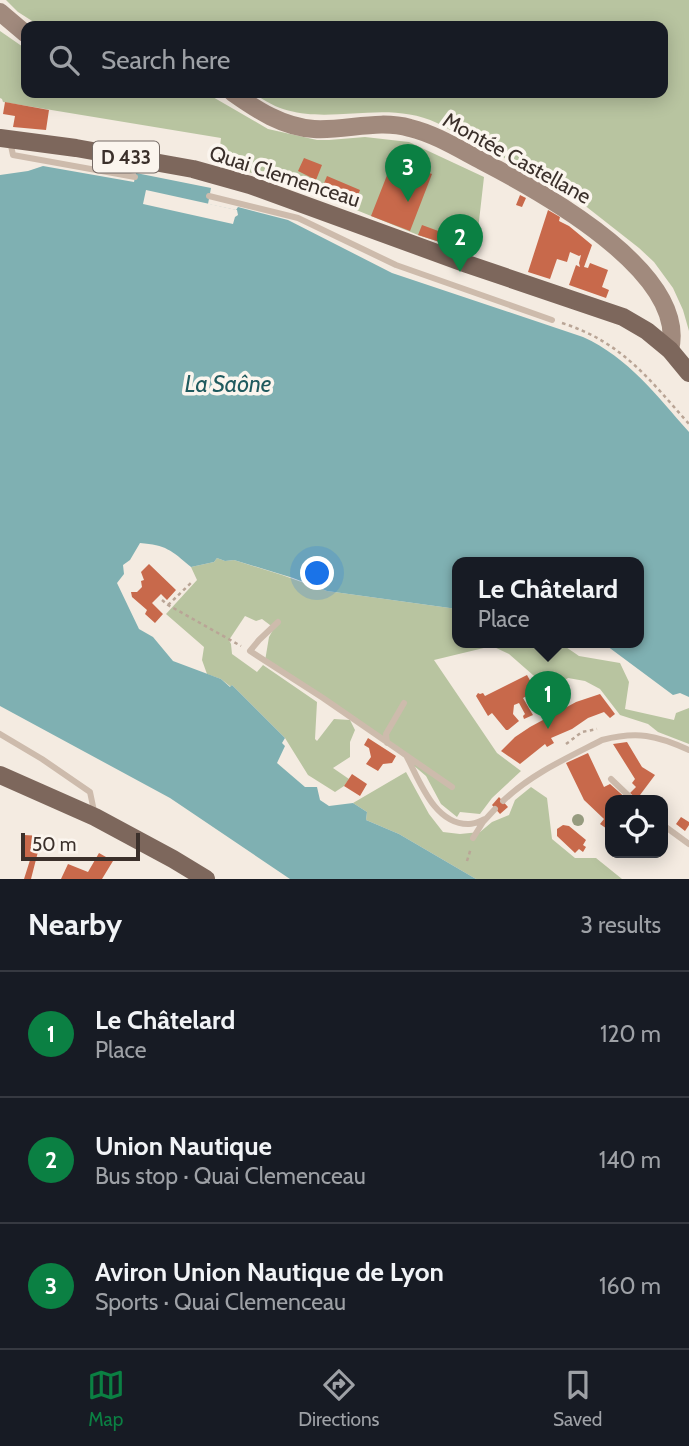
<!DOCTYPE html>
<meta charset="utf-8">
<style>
:root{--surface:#171b24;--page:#242831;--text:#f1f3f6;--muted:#9ea1a6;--line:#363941;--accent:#0b8043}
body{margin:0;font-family:Cabin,sans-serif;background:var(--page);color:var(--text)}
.controls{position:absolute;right:21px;bottom:21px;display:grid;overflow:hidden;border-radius:14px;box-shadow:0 4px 18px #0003}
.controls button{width:63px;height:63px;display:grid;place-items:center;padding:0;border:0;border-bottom:2px solid var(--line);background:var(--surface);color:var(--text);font:35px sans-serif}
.scale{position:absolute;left:21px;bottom:18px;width:119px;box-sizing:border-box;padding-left:7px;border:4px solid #3b302b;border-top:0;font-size:19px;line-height:24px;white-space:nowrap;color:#3b302b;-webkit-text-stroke:5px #fbf5ee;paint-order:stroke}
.you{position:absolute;left:318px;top:574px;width:24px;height:24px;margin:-18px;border:5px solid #fff;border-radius:50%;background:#1a73e8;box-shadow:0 0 0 10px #1a73e833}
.badge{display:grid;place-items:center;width:46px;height:46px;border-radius:50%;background:var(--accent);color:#fff;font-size:23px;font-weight:700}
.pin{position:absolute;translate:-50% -58px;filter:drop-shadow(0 2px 4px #0008)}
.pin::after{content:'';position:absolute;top:37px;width:24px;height:21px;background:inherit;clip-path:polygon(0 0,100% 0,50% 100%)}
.popup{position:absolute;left:452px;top:557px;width:192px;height:91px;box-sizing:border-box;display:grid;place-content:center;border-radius:14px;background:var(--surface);filter:drop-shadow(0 2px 5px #0005);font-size:23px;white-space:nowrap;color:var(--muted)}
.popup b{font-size:26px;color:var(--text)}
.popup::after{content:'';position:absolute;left:50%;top:100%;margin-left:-14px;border:14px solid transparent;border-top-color:var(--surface)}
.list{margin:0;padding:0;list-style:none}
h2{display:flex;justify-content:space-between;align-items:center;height:91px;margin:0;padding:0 28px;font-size:30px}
h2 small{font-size:23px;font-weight:400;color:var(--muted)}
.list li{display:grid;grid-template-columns:46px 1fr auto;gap:21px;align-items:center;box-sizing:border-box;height:126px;padding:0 28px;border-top:2px solid var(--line)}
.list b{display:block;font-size:26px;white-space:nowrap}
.list p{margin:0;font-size:23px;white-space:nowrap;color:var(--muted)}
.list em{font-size:23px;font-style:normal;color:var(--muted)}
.icon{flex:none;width:38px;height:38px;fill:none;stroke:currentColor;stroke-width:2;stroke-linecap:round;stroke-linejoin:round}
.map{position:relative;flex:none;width:689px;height:879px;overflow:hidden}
.search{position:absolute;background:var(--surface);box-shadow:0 4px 18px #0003;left:21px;right:21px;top:21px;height:77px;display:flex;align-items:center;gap:18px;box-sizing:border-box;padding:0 24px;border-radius:14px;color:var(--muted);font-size:26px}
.sheet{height:469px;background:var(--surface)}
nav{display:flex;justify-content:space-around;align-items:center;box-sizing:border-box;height:98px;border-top:2px solid var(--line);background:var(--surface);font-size:19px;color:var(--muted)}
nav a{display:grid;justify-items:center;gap:4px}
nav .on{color:var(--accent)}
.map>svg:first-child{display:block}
.green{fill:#b8c4a0}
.water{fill:#7fb0b2}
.pier{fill:#f4ebe1}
.building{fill:#c8694b}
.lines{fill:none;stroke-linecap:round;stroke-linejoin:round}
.path{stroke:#b9a596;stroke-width:2.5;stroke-dasharray:3.5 3.5;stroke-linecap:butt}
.lane{stroke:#cdbbac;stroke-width:6}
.secondary{stroke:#a18a7d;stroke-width:18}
.primary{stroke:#7d675c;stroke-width:18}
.tree{fill:#969b7f}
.labels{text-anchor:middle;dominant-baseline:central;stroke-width:7;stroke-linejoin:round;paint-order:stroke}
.shield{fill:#fbf5ee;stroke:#756b66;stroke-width:2}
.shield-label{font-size:19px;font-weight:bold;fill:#3b302b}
.street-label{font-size:21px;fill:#3b302b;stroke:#fbf5ee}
.water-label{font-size:23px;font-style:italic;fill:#1f5a5e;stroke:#fbf5ee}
</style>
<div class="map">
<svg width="689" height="879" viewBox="0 0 689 879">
<rect width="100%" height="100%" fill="#f4ebe1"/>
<!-- green -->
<path class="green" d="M6,0H689V331L683,310L673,288L654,262L639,248L574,197L527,170L437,123C376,94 310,138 254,93H663V26H40L18,12Z
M0,31L26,49V93H206L268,129L317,140H329L365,137L409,142L484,177L478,230L473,253L418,235L302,188L218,163L221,138L3,102L2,99L0,98Z
M217,558L225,561L234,560L282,575L327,591L457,609V643H560L579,656L620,663L629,682L625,709L674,720L676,713L689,708V744L658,732L648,724L620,715L600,689L585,681L568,678L550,690L509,654L492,646L434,660L497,753L521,771L492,798L480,814L460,812L457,817L441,804L426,776L387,743L265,661L269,637L274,628L262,619L256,621L245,616L229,640L231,644L232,654L257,672L263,665L317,702L315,739L317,741L334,719L350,720L355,730L350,742V757L333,768L349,779L344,786L335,792L308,775L285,738L232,685L231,687L221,679L207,674L202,660L204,647L166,614L197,580L191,567L214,562Z
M406,772L429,814L443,832L460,834L480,832L492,822L509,815L515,800L531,787L547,798L552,839L575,858H596L622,879H476L399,834L366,820L367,812L353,803Z"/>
<!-- water -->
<path class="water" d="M43,166L134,182L136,173L211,188L208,204L236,210L238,207L288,220L392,273L583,337C629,358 656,395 689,432V697L680,693L673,695L603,643H639V563H457V609L327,591L293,578L234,560L225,561L217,558L214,562L191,567C171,550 166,545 140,543L130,560L123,565L124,574L117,583L139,629L153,637L173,661L221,679L230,687L232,685L285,738L282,743L285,746L277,763L305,787H317L320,800L329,806L353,803L367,812L366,820L399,834L476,879H290L170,798L0,706V175L28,171Z"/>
<!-- pier -->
<path class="pier" d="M146,190L237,210L238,215L235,217L233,224L143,204Z"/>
<!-- building -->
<path class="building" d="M5,102L49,110L46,130L13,127L15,116L3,114Z
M304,158L322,165L316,180L298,171Z
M393,160L432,174L410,231L371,216Z
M327,176L360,190L353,208L319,195Z
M520,195L526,198L522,207L516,205Z
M548,210L560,217L559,221L569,226L592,245L584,267L588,268L590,263L608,270L602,287L609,290L606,298L569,285L576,265L580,267L579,263L581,255L579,256L570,252L567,262L557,259L550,279L528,272Z
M422,225L452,236L449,245L418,235Z
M149,564L176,590L167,600L161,594L152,603L163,614L155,623L145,614L147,610L132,597L131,592H137L142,587L141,581L144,580L141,572Z
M527,675L536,691L523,698L533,715L524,719L523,716L525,714L519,703L514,705L513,714L519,721L508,730H506L492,713L488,716L476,696L478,693L480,694L483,693L485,696Z
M600,694L615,714L610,718L604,712L588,718L572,729L551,738L554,743L547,747L545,744L520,764L501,751L515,737L530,727L576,702Z
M368,738L396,756L392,763L383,764L378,771L366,764L371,757L369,748L364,745Z
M627,742L642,767L655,775L637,799L630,793L636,787L632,783L635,779L613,744Z
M588,753L604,787L610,784L628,800H610V831L600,824L604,819L584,800L566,763Z
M352,774L367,784L360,796L344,786Z
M499,797L508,807L500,814L492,805Z
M681,817L689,822V825L685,831L676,824Z
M563,825L569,826L586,840L583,845L586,847L583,852L579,849L575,853L557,836V829Z
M24,835L42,836L31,879H24L30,860H22Z
M99,853L113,861L102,879H61L68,864L88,872Z"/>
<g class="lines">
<!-- path -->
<path class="path" d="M562,323C622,342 649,379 689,424
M162,600L168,605L241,646
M168,605L193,581
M566,744L582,732L597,729
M467,861L471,848"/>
<!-- lane -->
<path class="lane" d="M10,141L13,155L135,177
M209,196L298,218L396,265L552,320
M278,622L259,640L250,651L323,698L452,787
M0,734L42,759L90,792L94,811
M387,743L386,734L404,703
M407,757C420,782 435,825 469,824C475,824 480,821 485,819
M611,779L633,800
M503,801C531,774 567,758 602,740C637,731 656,735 689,750
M663,825L689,844
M473,838L483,822L495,809"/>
<!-- secondary -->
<path class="secondary" d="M0,12L26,34
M233,93C257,110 283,127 314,129C346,131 378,119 410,128C435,134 459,149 482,161C538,190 689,272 670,350"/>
<!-- primary -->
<path class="primary" d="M0,138L76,148L193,169L250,185L467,264L623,317L647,331L670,350L689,373
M0,775L95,817L173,859L206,879"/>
</g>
<!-- trees -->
<circle class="tree" cx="578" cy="820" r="6"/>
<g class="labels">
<!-- shield labels -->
<rect class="shield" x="93" y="141.5" width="66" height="31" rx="5"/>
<g class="shield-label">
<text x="126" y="157">D 433</text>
</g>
<!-- street labels -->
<g class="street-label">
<text transform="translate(517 158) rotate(29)">Montée Castellane</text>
<text transform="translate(285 176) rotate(18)">Quai Clemenceau</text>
</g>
<!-- water labels -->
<g class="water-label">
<text x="228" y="384">La Saône</text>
</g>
</g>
</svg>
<div class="controls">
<button><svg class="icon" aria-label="locate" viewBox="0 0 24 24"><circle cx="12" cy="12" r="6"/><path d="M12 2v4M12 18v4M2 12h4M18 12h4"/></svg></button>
</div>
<div class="scale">50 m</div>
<div class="you"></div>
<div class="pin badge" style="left:548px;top:729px">1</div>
<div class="popup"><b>Le Châtelard</b>Place</div>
<div class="pin badge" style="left:460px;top:272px">2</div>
<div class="pin badge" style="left:408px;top:202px">3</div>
<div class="search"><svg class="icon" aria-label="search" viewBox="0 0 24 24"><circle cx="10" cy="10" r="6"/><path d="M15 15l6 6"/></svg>Search here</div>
</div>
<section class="sheet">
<h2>Nearby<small>3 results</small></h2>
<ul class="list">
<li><span class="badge">1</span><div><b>Le Châtelard</b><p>Place</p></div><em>120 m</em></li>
<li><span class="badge">2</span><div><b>Union Nautique</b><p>Bus stop · Quai Clemenceau</p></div><em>140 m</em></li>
<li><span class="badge">3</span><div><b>Aviron Union Nautique de Lyon</b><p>Sports · Quai Clemenceau</p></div><em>160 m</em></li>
</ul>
</section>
<nav>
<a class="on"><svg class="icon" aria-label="map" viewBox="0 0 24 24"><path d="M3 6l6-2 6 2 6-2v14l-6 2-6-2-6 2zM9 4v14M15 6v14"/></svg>Map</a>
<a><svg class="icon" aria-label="directions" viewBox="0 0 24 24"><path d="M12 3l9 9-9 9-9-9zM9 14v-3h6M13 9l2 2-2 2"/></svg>Directions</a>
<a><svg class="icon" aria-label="saved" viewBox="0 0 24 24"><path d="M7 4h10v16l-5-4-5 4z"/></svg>Saved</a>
</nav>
